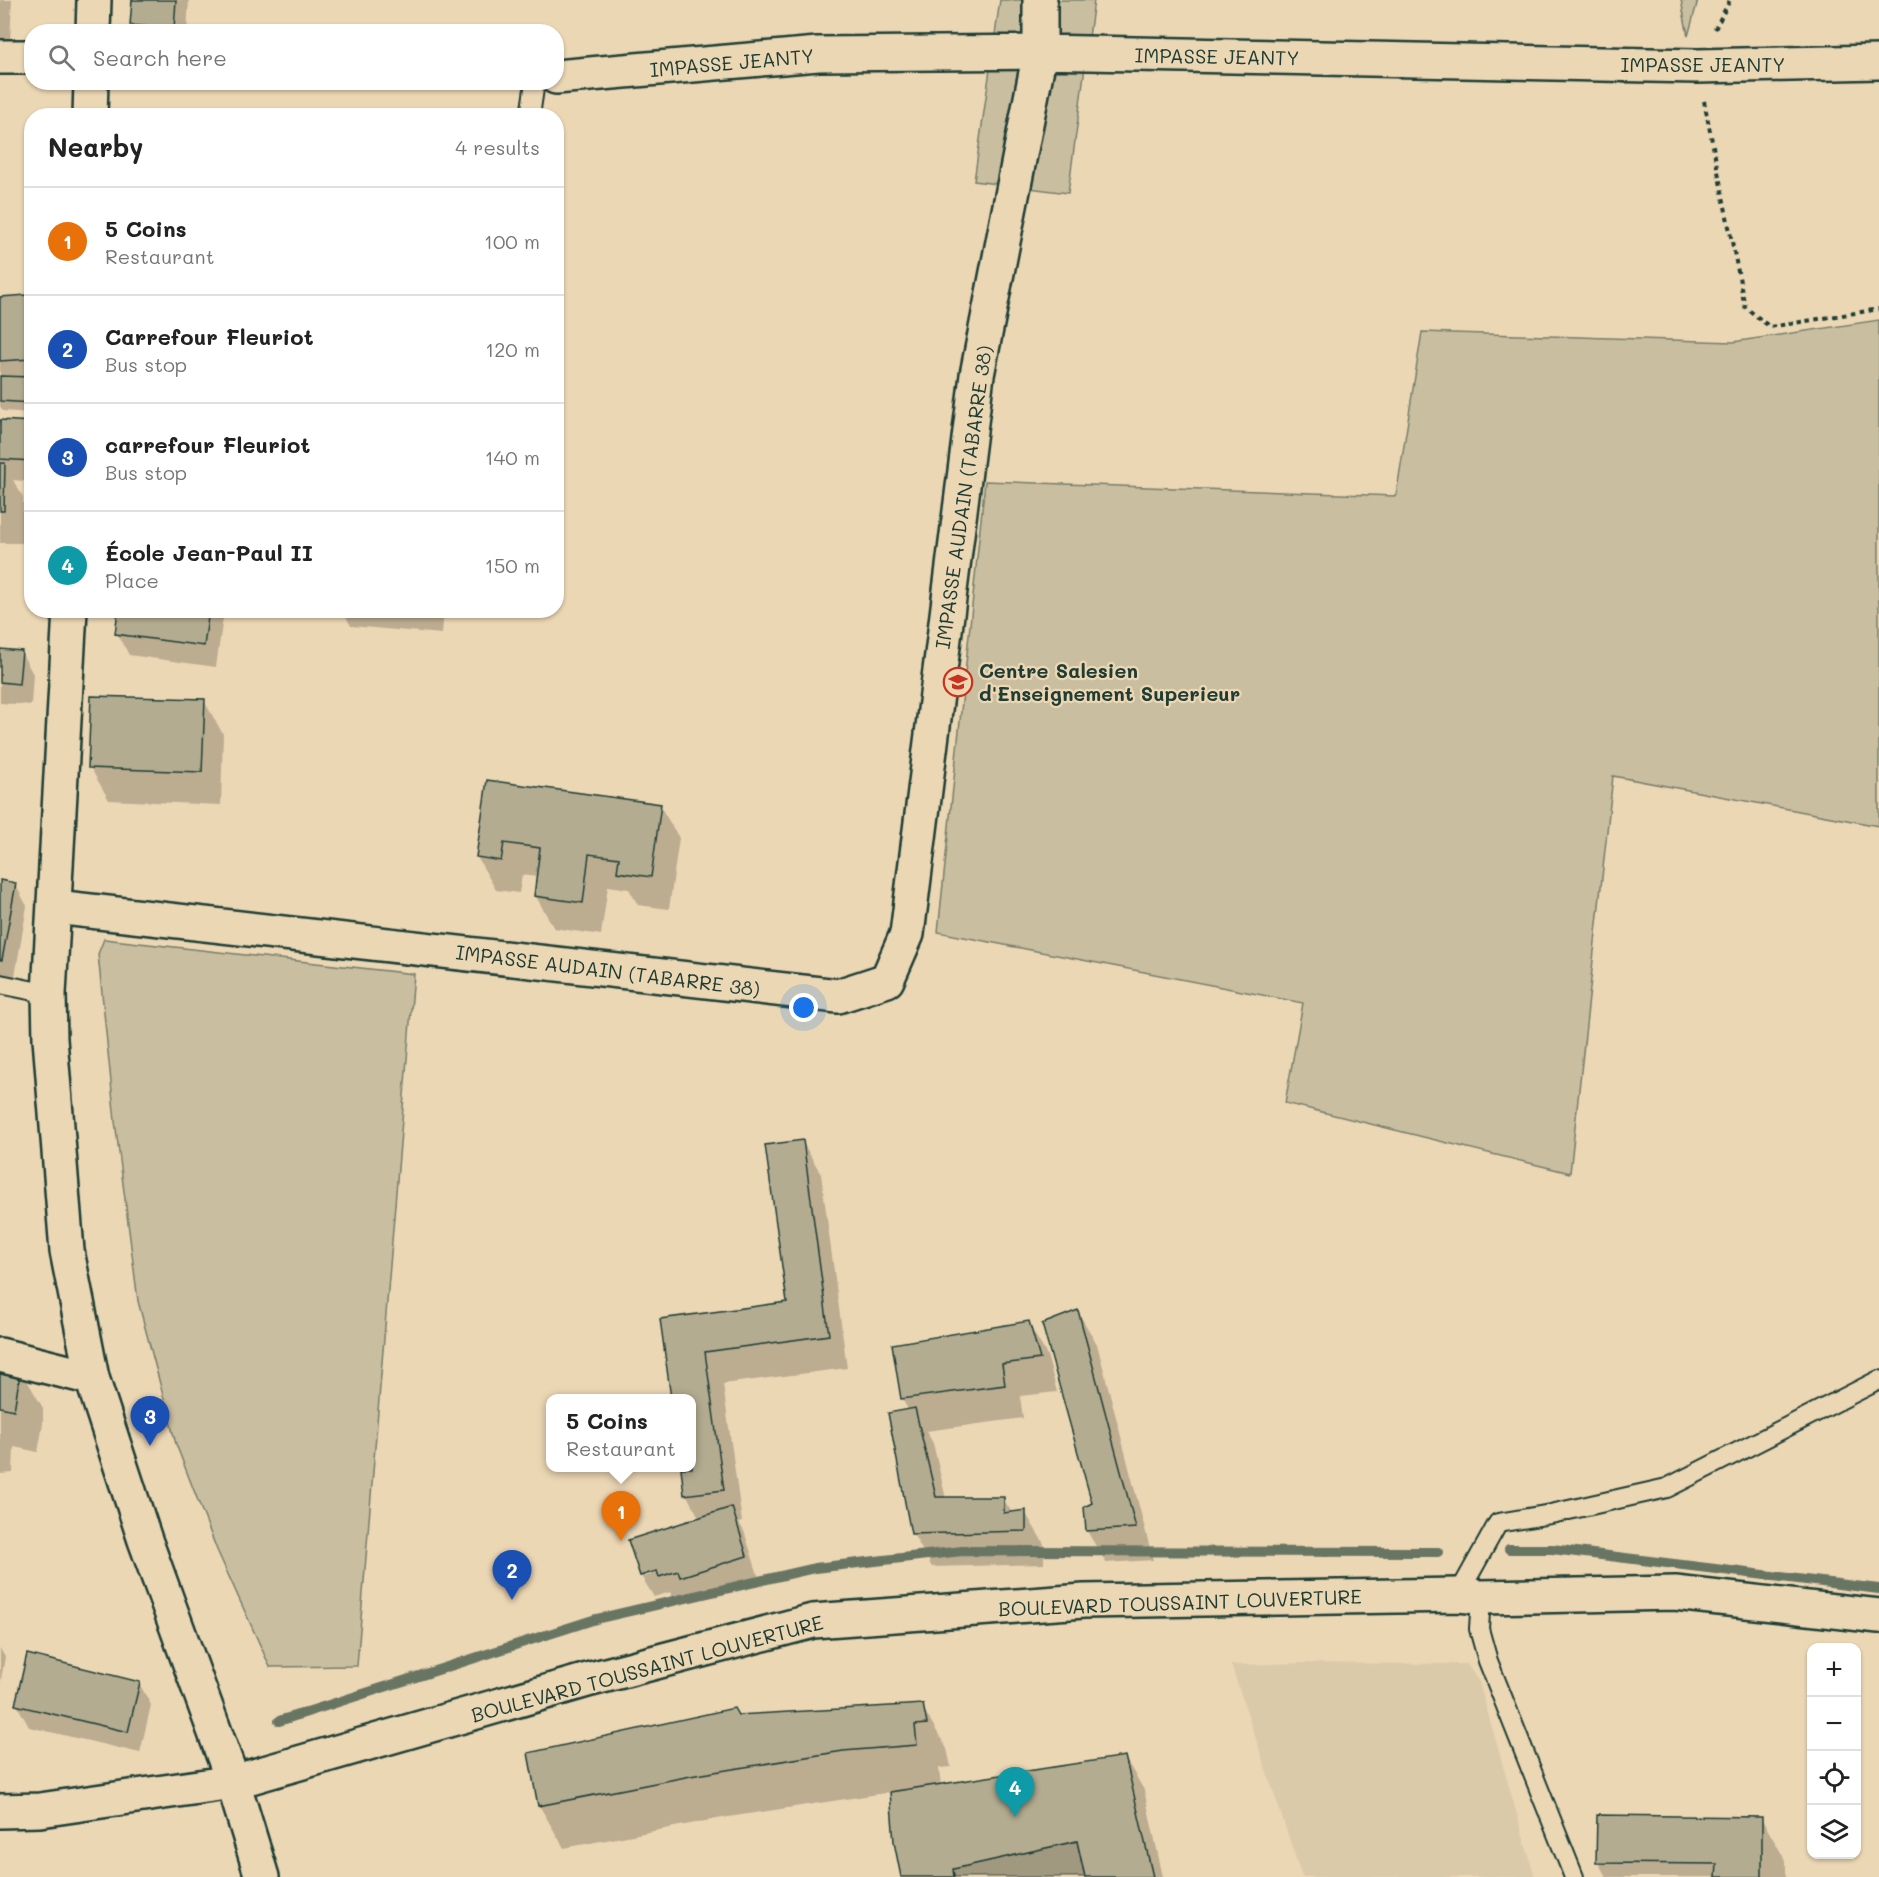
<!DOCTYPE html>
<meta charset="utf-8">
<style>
:root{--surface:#fff;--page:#f2f2f2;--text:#222;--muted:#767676;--line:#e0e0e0;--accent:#b45309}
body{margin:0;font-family:Mali,sans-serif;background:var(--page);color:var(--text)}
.controls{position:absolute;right:18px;bottom:18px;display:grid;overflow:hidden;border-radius:12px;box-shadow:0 2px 4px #0004}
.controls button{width:54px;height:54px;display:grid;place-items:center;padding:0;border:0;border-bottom:2px solid var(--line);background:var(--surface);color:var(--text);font:30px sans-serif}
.you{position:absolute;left:804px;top:1008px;width:21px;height:21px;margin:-15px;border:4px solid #fff;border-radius:50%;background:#1a73e8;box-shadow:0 0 0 9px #1a73e833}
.badge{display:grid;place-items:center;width:39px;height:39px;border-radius:50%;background:var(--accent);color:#fff;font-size:20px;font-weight:700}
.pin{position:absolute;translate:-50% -50px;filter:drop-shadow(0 2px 3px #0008)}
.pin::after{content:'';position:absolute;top:32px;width:21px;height:18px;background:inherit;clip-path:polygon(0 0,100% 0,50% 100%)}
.popup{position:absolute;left:546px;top:1394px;width:150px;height:78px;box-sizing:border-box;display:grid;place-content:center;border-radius:12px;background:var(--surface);filter:drop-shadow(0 2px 4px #0005);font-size:20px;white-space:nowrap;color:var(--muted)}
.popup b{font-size:22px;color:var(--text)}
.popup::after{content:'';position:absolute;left:50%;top:100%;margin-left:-12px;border:12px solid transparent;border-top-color:var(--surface)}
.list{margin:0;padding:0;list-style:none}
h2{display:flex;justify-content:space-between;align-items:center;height:78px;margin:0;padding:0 24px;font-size:26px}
h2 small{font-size:20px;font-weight:400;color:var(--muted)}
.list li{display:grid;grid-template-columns:39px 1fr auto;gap:18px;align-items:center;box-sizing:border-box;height:108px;padding:0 24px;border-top:2px solid var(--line)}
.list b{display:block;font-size:22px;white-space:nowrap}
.list p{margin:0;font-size:20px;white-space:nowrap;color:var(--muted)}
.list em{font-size:20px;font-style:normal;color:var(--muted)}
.icon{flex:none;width:33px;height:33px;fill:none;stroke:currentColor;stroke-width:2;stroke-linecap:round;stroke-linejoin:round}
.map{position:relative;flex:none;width:1879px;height:1877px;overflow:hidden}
.search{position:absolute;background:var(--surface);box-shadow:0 2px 4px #0004;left:24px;top:24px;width:540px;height:66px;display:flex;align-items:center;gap:15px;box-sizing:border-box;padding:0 21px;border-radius:24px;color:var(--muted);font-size:22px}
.panel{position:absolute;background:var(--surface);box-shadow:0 2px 4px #0004;left:24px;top:108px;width:540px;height:510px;border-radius:24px}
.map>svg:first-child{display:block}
.built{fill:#dbcaaa}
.green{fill:#cabea0;stroke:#747e6a;stroke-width:1.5}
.shadow{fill:#0003;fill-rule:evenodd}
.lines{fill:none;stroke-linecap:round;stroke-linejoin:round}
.stream{stroke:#697563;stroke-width:10}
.building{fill:#b3ac91;stroke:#1f3d34;stroke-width:1.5}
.lane-casing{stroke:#1f3d34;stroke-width:22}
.street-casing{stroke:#1f3d34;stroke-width:38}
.secondary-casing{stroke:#1f3d34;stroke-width:38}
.path{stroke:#1f3d34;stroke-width:4;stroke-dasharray:4.5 4.5;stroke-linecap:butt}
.lane{stroke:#ecd7b5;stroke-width:18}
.street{stroke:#ecd7b5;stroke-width:33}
.secondary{stroke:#ecd7b5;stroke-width:33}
.labels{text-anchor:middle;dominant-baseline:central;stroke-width:4.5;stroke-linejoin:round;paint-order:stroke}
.street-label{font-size:20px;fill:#1f3d34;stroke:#ecd7b5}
.poi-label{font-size:20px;font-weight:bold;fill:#1f3d34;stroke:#ecd7b5;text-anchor:start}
</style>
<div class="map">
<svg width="1879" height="1877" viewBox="0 0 1879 1877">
<rect width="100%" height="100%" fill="#ecd7b5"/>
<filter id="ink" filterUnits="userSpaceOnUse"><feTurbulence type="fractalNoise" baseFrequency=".0167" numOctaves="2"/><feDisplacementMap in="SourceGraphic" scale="12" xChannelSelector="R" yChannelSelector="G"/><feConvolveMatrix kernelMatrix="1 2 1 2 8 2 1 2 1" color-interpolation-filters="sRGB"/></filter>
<g filter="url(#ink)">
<!-- built -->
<path class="built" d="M1303,1663L1467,1664L1479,1682L1535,1877H1302L1231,1665Z"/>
<!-- green -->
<path class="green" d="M1000,0H1094L1068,193L974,181Z
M1681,0H1698L1688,36Z
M1879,320V826L1613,776L1570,1173L1285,1103L1303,1003L938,932L985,481L1396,496L1422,332L1733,342Z
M104,939L414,974L357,1666L270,1667L217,1550L176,1444L138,1301L115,1121L98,954Z
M1077,1841L1085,1877H954L953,1869Z"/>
<!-- shadow -->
<path class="shadow" d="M0,0H12L10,43L0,42Z
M134,0H189L187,32H136L132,25Z
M26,296L32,306V413L3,411L0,406V298Z
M0,421L32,424V482L13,480L23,497V543H0Z
M120,610H224L216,667L129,655L117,633Z
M342,610H444L442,634L351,626Z
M0,650L21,652L33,674L31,705L0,703Z
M204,701L223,734L221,805L109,800L90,767Z
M488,781L660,806L679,838L669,909L638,905L629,889L608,886L601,935L554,928L535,895L537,877L522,875L519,893L496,890L477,857Z
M0,882L15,884L27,906L14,982L0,979Z
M802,1141L821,1174L847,1368L723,1384L742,1522L739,1523L744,1531L759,1578L694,1598L691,1593L673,1599L670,1592L654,1597L641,1576L630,1541L700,1519L686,1494L682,1468H692V1398H673L662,1320L789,1303ZM664,1567V1570L644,1577V1573Z
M1078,1312L1097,1344L1153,1560L1106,1563L1087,1531L1094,1504Z
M1028,1323L1047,1355L1057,1392L1020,1396L1023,1418L926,1431L933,1443L946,1499L1003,1498L1012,1513L1025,1512L1044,1544V1564L932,1567L913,1534L909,1411L902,1399Z
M0,1358L18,1365L43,1408V1424L38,1452L14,1447L13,1473L0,1474Z
M0,1649L5,1657L0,1685Z
M139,1683L151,1705L140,1753L29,1727L17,1705Z
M922,1706L947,1749L951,1767L939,1768L941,1786L1125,1758L1144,1790L1163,1877H903L891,1792L722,1818L564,1848L539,1805L737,1716Z
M1761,1818L1786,1861V1877H1606L1598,1862Z"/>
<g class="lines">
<!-- stream -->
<path class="stream" d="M1509,1549H1552L1879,1589
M279,1721L596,1619L815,1568L962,1551L1438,1552"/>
</g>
<!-- building -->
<path class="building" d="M132,0H176L174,29L130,25Z
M27,295L31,359L0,361V297Z
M0,376L32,377V403L0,401Z
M0,420L32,422V461L0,459Z
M0,463H5L4,511H0Z
M118,610H209L204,646L115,634Z
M0,649L22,651L19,684L0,682Z
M91,696L205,699L202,772L88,768Z
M487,780L661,804L651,877L617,872L619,858L589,854L583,903L534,896L540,848L504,843L501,861L476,857Z
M0,880L16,883L2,960H0Z
M803,1140L829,1335L705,1352L724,1490L684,1495L681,1468H692V1398H671L660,1319L787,1302L765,1145Z
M1078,1310L1136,1528L1086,1531L1084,1507L1092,1503L1042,1324Z
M1029,1321L1040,1359L1002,1364L1005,1385L901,1399L892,1344Z
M0,1357L19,1364V1380L14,1410L0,1407Z
M915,1408L936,1497H1004V1513L1026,1510V1531L911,1534L888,1413Z
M732,1507L747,1556L680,1577L678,1571L659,1577L657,1571L640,1576L628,1540Z
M27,1654L140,1682L128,1732L15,1705Z
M923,1704L927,1724L915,1725L917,1745L843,1751L696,1775L538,1806L528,1753L734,1708L738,1715Z
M1125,1756L1153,1877H1085L1077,1841L953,1869L954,1877H901L894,1842L890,1792Z
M1597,1815L1762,1817V1877H1716L1717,1864L1596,1863Z"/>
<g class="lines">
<!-- lane casing -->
<g class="lane-casing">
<path id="lane" d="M530,116L535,82
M0,984L49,994
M1458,1595L1498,1523L1551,1514L1667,1488L1879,1380
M1481,1597L1479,1629L1488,1661L1574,1877"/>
</g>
<!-- street casing -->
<g class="street-casing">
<path id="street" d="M0,57H32
M556,77L818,54L1040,52L1697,66L1879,62
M55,907L838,996L887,980L907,934L977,375L1040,52V0
M0,1355L92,1378"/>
</g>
<!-- secondary casing -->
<g class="secondary-casing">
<path id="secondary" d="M93,32L94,0
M90,116L91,82
M70,610L49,994L50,1039L67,1251L92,1378L145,1540L233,1782L262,1877
M0,1811L40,1810L233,1782L591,1679L813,1621L1084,1601L1458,1595L1481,1597L1675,1593L1879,1616"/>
</g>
<!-- path -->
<path class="path" d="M1715,29L1730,0
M1704,101L1745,307L1770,327L1879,309"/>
<!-- lane -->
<use href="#lane" class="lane"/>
<!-- street -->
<use href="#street" class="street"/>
<!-- secondary -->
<use href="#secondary" class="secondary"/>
</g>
</g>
<!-- icons -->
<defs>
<g id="school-ring" transform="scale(1.5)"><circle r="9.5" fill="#ecd7b5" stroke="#c8321e" stroke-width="1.5"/><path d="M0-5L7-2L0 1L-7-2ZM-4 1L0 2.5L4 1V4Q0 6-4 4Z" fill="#c8321e"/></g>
</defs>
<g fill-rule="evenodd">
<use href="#school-ring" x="958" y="682"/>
</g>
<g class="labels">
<!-- street labels -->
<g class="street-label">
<text transform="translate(1217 56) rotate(1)">IMPASSE JEANTY</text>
<text transform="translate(732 62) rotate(-5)">IMPASSE JEANTY</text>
<text x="1703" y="64">IMPASSE JEANTY</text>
<text transform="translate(963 497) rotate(-82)">IMPASSE AUDAIN (TABARRE 38)</text>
<text transform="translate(608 970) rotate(7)">IMPASSE AUDAIN (TABARRE 38)</text>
<text transform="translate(1180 1602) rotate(-2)">BOULEVARD TOUSSAINT LOUVERTURE</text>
<text transform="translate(647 1668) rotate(-15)">BOULEVARD TOUSSAINT LOUVERTURE</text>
</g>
<!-- poi labels -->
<g class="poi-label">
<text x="979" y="670">Centre Salesien<tspan x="979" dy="23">d'Enseignement Superieur</tspan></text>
</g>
</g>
</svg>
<div class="controls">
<button>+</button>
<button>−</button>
<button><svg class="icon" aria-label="locate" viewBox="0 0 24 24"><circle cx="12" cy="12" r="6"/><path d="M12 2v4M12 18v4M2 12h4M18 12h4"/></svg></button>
<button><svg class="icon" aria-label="layers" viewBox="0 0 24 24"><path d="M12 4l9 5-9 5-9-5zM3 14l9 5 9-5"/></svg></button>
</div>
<div class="you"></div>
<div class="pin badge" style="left:621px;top:1541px;background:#e8710a">1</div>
<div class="popup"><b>5 Coins</b>Restaurant</div>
<div class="pin badge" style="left:512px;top:1600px;background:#1a4fb4">2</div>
<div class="pin badge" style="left:150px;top:1446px;background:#1a4fb4">3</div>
<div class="pin badge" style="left:1015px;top:1817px;background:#0f9aa8">4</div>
<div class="search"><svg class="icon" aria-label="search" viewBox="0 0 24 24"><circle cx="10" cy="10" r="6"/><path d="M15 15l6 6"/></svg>Search here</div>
<section class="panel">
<h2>Nearby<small>4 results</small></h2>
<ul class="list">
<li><span class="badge" style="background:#e8710a">1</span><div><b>5 Coins</b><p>Restaurant</p></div><em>100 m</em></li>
<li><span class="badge" style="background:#1a4fb4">2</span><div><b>Carrefour Fleuriot</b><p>Bus stop</p></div><em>120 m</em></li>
<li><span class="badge" style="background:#1a4fb4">3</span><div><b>carrefour Fleuriot</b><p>Bus stop</p></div><em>140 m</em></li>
<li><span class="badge" style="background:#0f9aa8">4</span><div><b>École Jean-Paul II</b><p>Place</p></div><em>150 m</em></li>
</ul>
</section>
</div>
